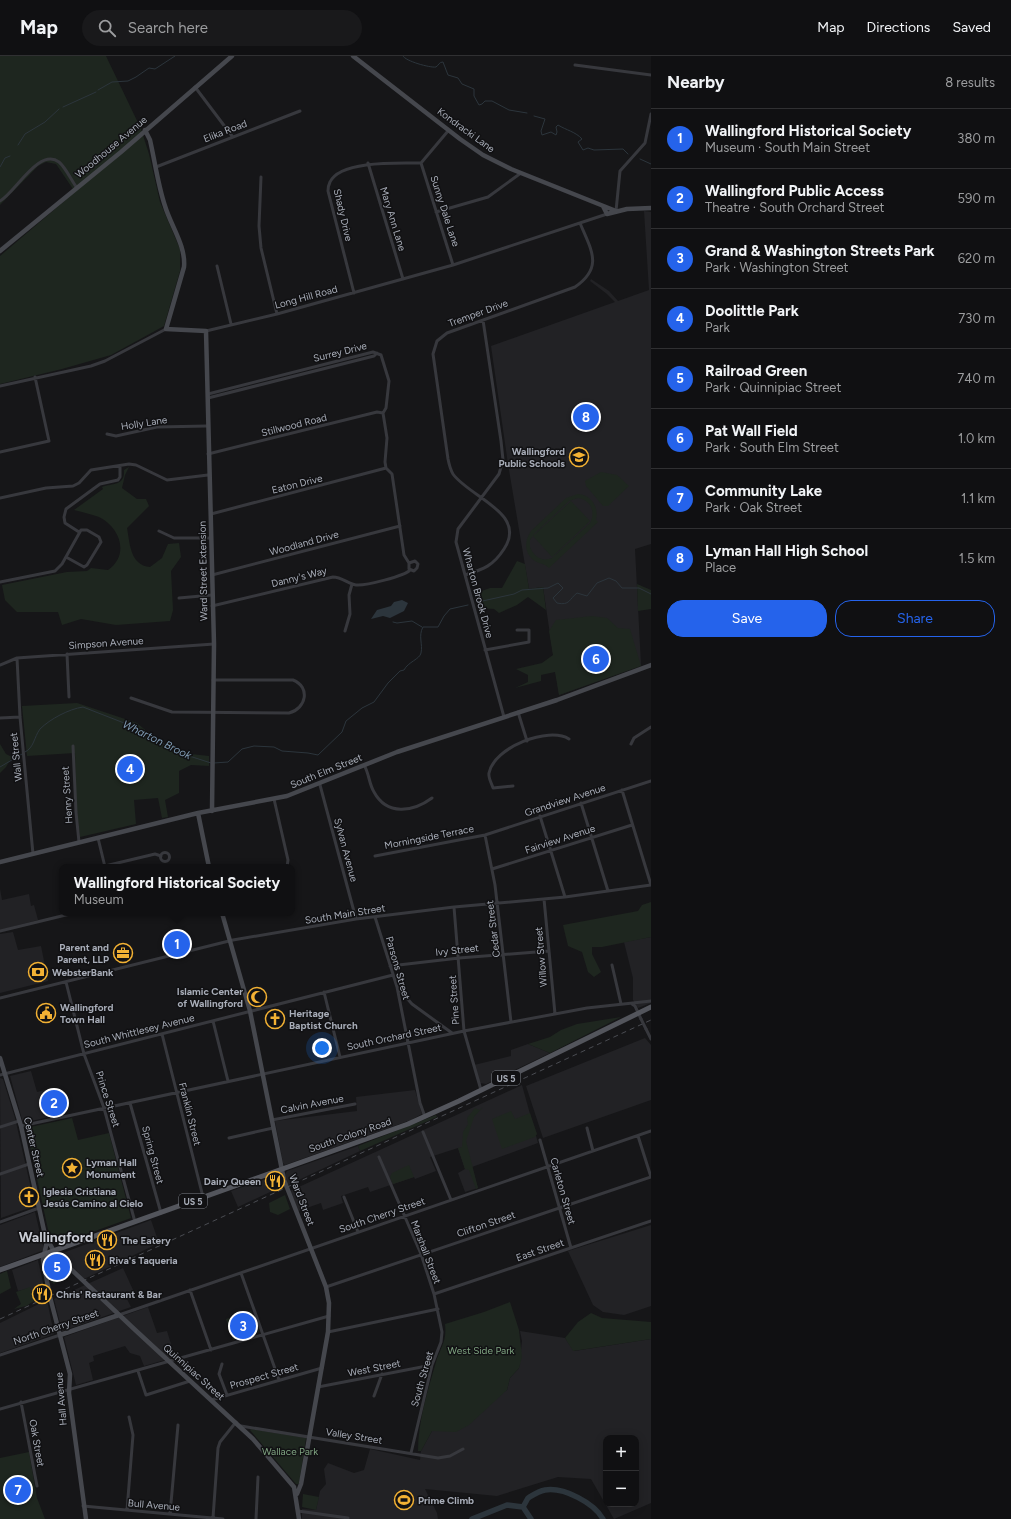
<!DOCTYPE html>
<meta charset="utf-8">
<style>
:root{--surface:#101012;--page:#19191b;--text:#f1f3f6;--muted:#9c9d9f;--line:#303032;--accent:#2563eb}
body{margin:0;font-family:Figtree,sans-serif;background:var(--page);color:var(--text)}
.controls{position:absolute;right:12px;bottom:12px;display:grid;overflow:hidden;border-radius:8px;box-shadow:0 2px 10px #0003}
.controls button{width:36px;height:36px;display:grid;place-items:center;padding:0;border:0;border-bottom:1px solid var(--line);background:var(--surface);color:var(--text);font:20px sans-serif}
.you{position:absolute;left:322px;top:992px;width:14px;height:14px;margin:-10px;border:3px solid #fff;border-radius:50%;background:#1a73e8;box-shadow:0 0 0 6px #1a73e833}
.badge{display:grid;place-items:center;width:26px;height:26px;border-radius:50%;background:var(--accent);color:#fff;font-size:13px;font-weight:700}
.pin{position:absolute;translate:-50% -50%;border:2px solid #fff;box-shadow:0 1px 4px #0006}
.popup{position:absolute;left:59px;top:808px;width:236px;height:52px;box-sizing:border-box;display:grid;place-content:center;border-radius:8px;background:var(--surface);filter:drop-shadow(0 1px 3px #0005);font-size:13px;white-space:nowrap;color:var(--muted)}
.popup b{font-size:15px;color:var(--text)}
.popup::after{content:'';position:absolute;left:50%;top:100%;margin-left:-8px;border:8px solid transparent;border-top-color:var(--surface)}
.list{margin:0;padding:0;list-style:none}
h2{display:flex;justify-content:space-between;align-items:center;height:52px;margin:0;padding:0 16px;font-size:17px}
h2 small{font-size:13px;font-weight:400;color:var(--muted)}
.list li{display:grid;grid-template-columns:26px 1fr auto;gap:12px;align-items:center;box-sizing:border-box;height:60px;padding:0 16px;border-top:1px solid var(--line)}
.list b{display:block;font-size:15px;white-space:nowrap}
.list p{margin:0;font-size:13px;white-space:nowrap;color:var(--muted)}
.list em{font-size:13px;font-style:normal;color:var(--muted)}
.actions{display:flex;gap:8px;padding:12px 16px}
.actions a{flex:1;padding:9px 0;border:1px solid var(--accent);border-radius:16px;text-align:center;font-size:14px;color:var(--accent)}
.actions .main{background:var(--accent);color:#fff}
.icon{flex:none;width:22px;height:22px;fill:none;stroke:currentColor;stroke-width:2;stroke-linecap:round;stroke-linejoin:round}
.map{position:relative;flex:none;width:651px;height:1463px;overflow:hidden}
header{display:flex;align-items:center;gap:24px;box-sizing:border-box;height:56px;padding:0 20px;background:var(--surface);border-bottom:1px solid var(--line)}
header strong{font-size:19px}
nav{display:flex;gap:22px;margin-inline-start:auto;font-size:14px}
.search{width:280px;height:36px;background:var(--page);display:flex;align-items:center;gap:10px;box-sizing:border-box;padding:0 14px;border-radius:22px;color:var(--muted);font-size:15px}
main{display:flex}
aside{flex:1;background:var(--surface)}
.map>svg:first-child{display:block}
.built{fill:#222225;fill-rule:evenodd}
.green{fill:#1e261f;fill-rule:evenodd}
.water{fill:#2c353c}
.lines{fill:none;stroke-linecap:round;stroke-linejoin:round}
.stream{stroke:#2c353c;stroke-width:1}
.river{stroke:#2c353c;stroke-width:5.5}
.street{stroke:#37383d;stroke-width:3}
.secondary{stroke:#45474d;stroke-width:4.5}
.primary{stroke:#53555c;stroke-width:5}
.rail{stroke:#4a4c52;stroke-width:1;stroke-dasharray:5 4;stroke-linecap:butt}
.street-bridge{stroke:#37383d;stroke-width:3}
.labels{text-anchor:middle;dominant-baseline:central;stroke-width:3;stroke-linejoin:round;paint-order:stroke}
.shield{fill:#111113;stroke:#7b7e86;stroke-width:1}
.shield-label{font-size:9px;font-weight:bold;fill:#a8adb8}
.street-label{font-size:10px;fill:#a8adb8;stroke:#111113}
.poi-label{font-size:10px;font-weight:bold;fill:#a8adb8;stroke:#111113;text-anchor:start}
.park-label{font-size:10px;fill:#7fa381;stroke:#111113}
.water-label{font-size:11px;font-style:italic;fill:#7f9bb3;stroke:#111113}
.district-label{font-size:14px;font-weight:bold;fill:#c9ccd4;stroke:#111113}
</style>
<header>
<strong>Map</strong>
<div class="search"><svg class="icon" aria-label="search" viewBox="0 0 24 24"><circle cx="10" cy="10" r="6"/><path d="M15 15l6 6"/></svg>Search here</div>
<nav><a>Map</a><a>Directions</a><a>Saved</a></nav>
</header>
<main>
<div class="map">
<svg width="651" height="1463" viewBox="0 0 651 1463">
<rect width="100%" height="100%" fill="#161618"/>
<!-- built -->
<path class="built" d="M644,155L651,156V488L635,493L641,609L559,639L543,531L529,533L508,408L491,290L615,246L607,238L590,225L591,223L609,235L618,245L649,234Z
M0,833L2,844L29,838L31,850L34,849L38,864L0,874Z
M13,876L18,894L41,890L48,925L0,937V878Z
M651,881V947L638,952L633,944V922L624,886Z
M645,982L651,989V1044L543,1082L526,1030Z
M528,988L550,997L486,1028L480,1027L474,1009L511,1000V994Z
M31,1015L37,1036L45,1034V1036L55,1035L61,1058L23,1067L10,1020Z
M0,1022L3,1023L15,1062L35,1150L1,1162Z
M522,1029L538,1087L472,1111L478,1132L465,1136L458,1117L465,1113L458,1092L430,1101L436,1115L415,1123L414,1121L370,1136L368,1131L341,1140L343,1147L323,1154L321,1147L298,1155L290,1135Z
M415,1034L422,1058L411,1064L285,1109L283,1107L275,1065L357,1055L356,1041Z
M358,1090L360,1095L288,1129L287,1128L285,1118L287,1115Z
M280,1118L283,1130L238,1151L231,1135Z
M35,1156L44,1194L0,1211V1169Z
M151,1164L159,1187L84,1223L60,1198Z
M651,1169V1250L624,1259L603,1256L593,1249L568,1195Z
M38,1204L46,1240L32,1246L34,1245L30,1232L18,1235L12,1214Z
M123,1212L134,1236L125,1239L131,1251L62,1275L54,1243Z
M47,1244L54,1278L0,1297V1267Z
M148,1251L157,1277L167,1275L175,1301L144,1310L140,1300L130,1297L125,1290L93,1300L94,1305L89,1307L93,1324L76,1329L64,1281Z
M520,1275L565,1282L574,1295L651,1283V1447L614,1463L591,1423L558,1421L497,1440L425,1433L437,1457L438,1463H302V1453L316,1454L320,1435L326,1428L324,1413L328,1407L354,1417L364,1414L370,1393L420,1404L421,1395L432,1375L507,1334L510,1322L519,1312L522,1285ZM606,1382H636V1448H606Z"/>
<!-- green -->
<path class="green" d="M0,0H106L141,73L149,98L160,146L180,193V215L164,270L111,299L62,313L0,328V200L75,136L56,108L46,106L38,110L0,149Z
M129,411L125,419L122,432L137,443H146L149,450L127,472C130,488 130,509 150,511L162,502L168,488L179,487L181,501L171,515L173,554L170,565L116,569L81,563L62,569L58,556H17L5,544L2,529L67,516L87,515L91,512L108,514C130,499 120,471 99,461C91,458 82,456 74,454L103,433L102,431C113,427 125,430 124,414Z
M601,416L617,419L629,430L608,450H603L586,430L585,425Z
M578,438C591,439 599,450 596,464L598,466L549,512C544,507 540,508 535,505C524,498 524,485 531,475L566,442ZM578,442C591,444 596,456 590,467L552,502C542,506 534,501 530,491V484L535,477L569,445Z
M571,445L590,465L552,501L533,480Z
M517,505L525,508L529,533L543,531L546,554L528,541L517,549L499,557L494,553L480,552L476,537L490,532H502Z
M637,528L651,534V553L638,555Z
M592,560L607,562L618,572L630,573L641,610L559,639L555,616L541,619V625L515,632L528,626V619L516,613L542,607L553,599L549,575L556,564Z
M77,647L137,667L164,690L182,697L209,700V710L191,709L179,715V737L165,744L168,761L162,762L158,742L134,744L136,768L80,781L76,746L75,697L27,700L22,650Z
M0,688L6,698L12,701L6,711L0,717Z
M651,846V881L602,891H592V898L601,916L594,921L588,916L582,896L568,890L563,869L638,855L642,849Z
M621,961L550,997L528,988L550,981L561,974L577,968Z
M483,1051L474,1061L466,1085L478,1132L476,1133L469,1114L465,1113L458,1092L462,1091L463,1076L468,1068L467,1062L475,1052L479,1054Z
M511,1055L515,1063L530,1057L537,1078L535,1081L502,1093L492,1063Z
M436,1059L437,1061L360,1095L358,1090Z
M72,1062L78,1084L109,1077L131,1162L62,1187L54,1185L49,1178L26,1072Z
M409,1109L414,1121L393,1128L390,1121L392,1117Z
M285,1139L290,1153L278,1159L270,1156L269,1147Z
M52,1200L71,1219L54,1228L51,1226L47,1203Z
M7,1215L11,1232L0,1238V1218Z
M30,1231L34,1245L26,1250L14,1253L21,1248L16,1236Z
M510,1246L519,1274L522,1301L519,1312L510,1322L507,1334L469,1369L456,1376L432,1375L421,1395H418C418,1365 428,1334 436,1306C441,1290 447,1286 445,1268L484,1256Z
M251,1255L259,1276L233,1284L226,1263Z
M591,1257L602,1262L651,1266V1283L573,1295L565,1282L578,1266Z
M251,1373L306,1382L299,1428H296L250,1374Z
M29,1396L37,1442L45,1463H0V1402Z
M303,1438L319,1441L316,1454L302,1451Z"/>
<!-- water -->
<path class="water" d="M402,544L408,547L404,555L390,562L383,560L371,563L377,554L391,550L394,546Z"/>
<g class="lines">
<!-- stream -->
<path class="stream" d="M403,0C405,5 430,12 436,11C439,9 439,6 443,6L448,19L458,22L462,28L474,33V40L479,49L482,48L485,45H492L509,54L527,57
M98,34L112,26L128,25L136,21L149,12L155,13L175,0
M63,51L96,36
M534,60L545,63L541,75L542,79L551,76L556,79L557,76L556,71L558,69C566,74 576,76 582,83L578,86L583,94L588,92L594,94L623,93L628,98
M18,89L25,78L45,66L59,53
M640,103L651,108
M0,111L5,102L10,100
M478,546L514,538L522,534L548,532L558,527L563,532L553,542L557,547C570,550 569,543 577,537L587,540L597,527L609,522L616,525L622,532H639L651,538
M393,566L397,567L412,565L422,571
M25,696C34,692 34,681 40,673C50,663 69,653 83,651L142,674L153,682L180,697L211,707
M214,707L228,706L242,693L254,690L274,691L282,695L308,697L318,699L342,676L346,665L362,652L374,646L388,627L400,615L404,614C408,606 420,603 421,597C423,588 418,580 423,571H438L444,560L450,553L468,549
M0,711L22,698"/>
<!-- river -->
<path class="river" d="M472,1463L507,1449L523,1451
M531,1463L523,1451L528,1442C533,1439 539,1435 545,1434C564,1431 594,1447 603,1463"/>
<!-- street -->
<path class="street" d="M575,9L651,19
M195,31L232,80
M368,107L403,223
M421,107L453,209
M156,111L300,55
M261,121L259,170L261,192L277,258
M0,145C15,137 39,91 59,106C66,112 71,124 77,132
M616,155L620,115L645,87L651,58
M436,156L488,141L521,117
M217,210L231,268
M354,237L328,135C328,132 329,128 330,126C340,104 400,107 421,107L448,75
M483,264L501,385L503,404L499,418L458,473L456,486L504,661
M206,275L277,258L453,209L607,158
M0,330L91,310L105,305L166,273
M208,338L373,296L381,299L389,325L386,352L383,357L387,382L385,406L386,412L392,418L404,499L409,507V513L414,515L417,512L418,508L415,505L409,507
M208,342L374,300L377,297
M107,378L116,380L157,371L207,370
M0,396L49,385L35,321
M208,398L377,356L383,357
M0,442L46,432L73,430L79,427L91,414L129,408L136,409L167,424L208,419
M211,458L386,412
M159,475L174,482H211
M79,476L65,467L64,461L66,453L100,428L118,424L120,421V410
M212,519L400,470
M465,519C484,513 493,510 504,493C528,457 469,441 453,418C450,413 449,408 448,403L433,298L437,285L447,277L575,231C604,211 591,194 580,167
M0,526L55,515L62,508L81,474H87L99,481L101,486L87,509L84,511L66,501
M179,542L212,539
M212,550L333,521C342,521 348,528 356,529C365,530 405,520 410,514
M345,575L350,558L349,539L352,528
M485,594L529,586V574H517
M67,598L69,641
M17,602L20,661L33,798
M0,609L17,602L214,588
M131,642L172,656L289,657C306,653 311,631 293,624H213
M518,656L527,685
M0,662L20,661
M631,688L634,682L651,671
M73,690L76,756L79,786
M364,709C369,717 369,728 374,736C387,760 413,756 432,742
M320,729L356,863
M513,730L493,732C492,728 488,722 489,717C494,691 549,670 569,683
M622,734L651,829
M274,743L288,804L287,811
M581,747L608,835
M540,760L565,841
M485,779L495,829L511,966
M98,782L105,811
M160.5 801a4.5 4.5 0 1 1 9 0a4.5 4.5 0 1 1-9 0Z
M375,800L485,779L651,725
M105,810L155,798L161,800
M492,813L632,769
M544,843L555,958
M454,851L464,975L481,1034
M375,861L397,931L420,1047L425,1061
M0,875L74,857
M612,909L621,948
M390,910L459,902L549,895
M66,926L84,998L104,1052L135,1166
M397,931L412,948L452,977
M324,936L340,1001
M0,942L233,884L356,863L454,851L565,841L651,829
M632,948L635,950L641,963
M213,965L228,1025
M646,973L651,983
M162,978L203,1141
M0,1019L393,919
M130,1047L161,1157
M272,1064L355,1048
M21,1070L464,975L587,952L651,945
M0,1071L19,1065
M587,1072L593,1095
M423,1076L451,1144
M229,1082L273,1072
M540,1084L571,1192
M379,1101L421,1198L434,1238L442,1276L441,1286L432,1309L411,1397
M0,1118L29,1108
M344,1141L358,1176
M0,1166L39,1152
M241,1217L279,1324
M326,1231L651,1121L638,1080
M190,1234L211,1294
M434,1238L651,1165
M119,1259L651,1075
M328,1276L438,1253
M0,1299L60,1279
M222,1308L219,1318L227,1339
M138,1315L146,1339L190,1325
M318,1331L432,1309
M374,1340L382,1318
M211,1344L322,1312
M21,1346L37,1430
M0,1353L329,1260
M241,1370L438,1402L450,1400L463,1393
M83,1450L223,1463
M127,1454L133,1379L129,1361
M298,1455L348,1462
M170,1458L178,1369
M213,1462L218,1392L220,1386L236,1366
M256,1463L258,1421"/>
<!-- secondary -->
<path class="secondary" d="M353,0L460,83L483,99L511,113L616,155
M145,74L150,84C155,106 158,129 165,150C171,170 186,190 184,211L166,273L206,275L214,588L212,755
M603,150L607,158L627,153L651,152
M0,195L121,96L232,0
M198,757L209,811
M0,806L198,757L287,740L397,696L557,644L651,609
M222,857L250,955L284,1124L326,1231L329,1247L328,1276L301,1428L297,1438
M0,1002L21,1070L45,1179L56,1199L132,1271L253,1383L294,1431L299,1463
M47,1185L43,1204L50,1241L70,1318L69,1337L86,1463
M60,1279L119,1259"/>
<!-- primary -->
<path class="primary" d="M0,1214L408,1068L459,1045L651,951"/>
<!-- rail -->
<path class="rail" d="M0,1263L651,964"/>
<!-- street-bridge -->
<path class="street-bridge" d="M641,963L646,973"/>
</g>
<!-- icons -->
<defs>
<g id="school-ring" transform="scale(1)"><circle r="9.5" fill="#111113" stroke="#f2b134" stroke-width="1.5"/><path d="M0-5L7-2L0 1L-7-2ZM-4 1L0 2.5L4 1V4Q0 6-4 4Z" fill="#f2b134"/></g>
<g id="office-ring" transform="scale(1)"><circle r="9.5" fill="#111113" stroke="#f2b134" stroke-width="1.5"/><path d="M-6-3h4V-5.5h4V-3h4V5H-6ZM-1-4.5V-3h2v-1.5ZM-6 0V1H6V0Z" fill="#f2b134"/></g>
<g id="bank-ring" transform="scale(1)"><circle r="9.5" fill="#111113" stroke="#f2b134" stroke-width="1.5"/><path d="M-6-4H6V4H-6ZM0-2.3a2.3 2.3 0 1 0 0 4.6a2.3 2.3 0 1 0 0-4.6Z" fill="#f2b134"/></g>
<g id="mosque-ring" transform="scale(1)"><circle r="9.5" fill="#111113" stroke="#f2b134" stroke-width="1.5"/><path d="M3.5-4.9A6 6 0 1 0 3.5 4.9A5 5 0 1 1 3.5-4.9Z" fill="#f2b134"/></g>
<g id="civic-ring" transform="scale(1)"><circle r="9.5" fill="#111113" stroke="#f2b134" stroke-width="1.5"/><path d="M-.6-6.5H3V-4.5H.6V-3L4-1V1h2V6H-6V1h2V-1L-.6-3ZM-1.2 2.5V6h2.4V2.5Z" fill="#f2b134"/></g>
<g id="church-ring" transform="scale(1)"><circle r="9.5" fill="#111113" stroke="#f2b134" stroke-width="1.5"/><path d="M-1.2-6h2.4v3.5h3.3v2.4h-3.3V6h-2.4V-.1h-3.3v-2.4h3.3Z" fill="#f2b134"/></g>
<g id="sight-ring" transform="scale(1)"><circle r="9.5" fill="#111113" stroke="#f2b134" stroke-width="1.5"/><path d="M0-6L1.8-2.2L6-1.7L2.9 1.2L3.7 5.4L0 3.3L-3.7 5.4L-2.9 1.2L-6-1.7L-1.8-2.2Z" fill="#f2b134"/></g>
<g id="restaurant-ring" transform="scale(1)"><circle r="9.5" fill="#111113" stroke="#f2b134" stroke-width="1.5"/><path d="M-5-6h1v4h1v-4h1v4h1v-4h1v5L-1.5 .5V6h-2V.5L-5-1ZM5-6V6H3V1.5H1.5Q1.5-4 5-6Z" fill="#f2b134"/></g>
<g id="stadium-ring" transform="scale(1)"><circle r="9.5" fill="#111113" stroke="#f2b134" stroke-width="1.5"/><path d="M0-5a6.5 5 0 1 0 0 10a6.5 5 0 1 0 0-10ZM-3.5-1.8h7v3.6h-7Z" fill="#f2b134"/></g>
</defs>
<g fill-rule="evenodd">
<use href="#school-ring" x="579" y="401"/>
<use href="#office-ring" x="123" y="897"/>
<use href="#bank-ring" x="38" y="916"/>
<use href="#mosque-ring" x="257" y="941"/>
<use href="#civic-ring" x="46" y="957"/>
<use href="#church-ring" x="275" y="963"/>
<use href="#sight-ring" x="72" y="1112"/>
<use href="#restaurant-ring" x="275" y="1125"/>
<use href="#church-ring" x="29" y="1141"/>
<use href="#restaurant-ring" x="107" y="1184"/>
<use href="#restaurant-ring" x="95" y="1204"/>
<use href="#restaurant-ring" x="42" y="1238"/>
<use href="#stadium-ring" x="404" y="1444"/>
</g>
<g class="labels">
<!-- shield labels -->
<g class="shield">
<rect x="492" y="1015" width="28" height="14" rx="3"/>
<rect x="179" y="1138" width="28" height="14" rx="3"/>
</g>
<g class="shield-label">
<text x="506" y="1022">US 5</text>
<text x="193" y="1145">US 5</text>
</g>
<!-- street labels -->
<g class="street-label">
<text transform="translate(466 74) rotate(36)">Kondracki Lane</text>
<text transform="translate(225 75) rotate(-21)">Elika Road</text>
<text transform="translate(111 91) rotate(-40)">Woodhouse Avenue</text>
<text transform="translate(445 155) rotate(72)">Sunny Dale Lane</text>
<text transform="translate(343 159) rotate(77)">Shady Drive</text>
<text transform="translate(393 163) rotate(73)">Mary Ann Lane</text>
<text transform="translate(306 241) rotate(-15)">Long Hill Road</text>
<text transform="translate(478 257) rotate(-20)">Tremper Drive</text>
<text transform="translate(340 296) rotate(-14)">Surrey Drive</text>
<text transform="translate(144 367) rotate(-9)">Holly Lane</text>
<text transform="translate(294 369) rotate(-14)">Stillwood Road</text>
<text transform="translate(297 428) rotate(-14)">Eaton Drive</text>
<text transform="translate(304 487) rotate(-15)">Woodland Drive</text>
<text transform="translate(203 515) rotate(-91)">Ward Street Extension</text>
<text transform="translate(299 521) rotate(-14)">Danny's Way</text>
<text transform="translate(478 537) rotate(75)">Wharton Brook Drive</text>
<text transform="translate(106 587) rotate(-4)">Simpson Avenue</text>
<text transform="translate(16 701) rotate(-96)">Wall Street</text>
<text transform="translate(326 715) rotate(-22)">South Elm Street</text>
<text transform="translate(67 739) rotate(-94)">Henry Street</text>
<text transform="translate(565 744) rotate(-18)">Grandview Avenue</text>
<text transform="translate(429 781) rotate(-11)">Morningside Terrace</text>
<text transform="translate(560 783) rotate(-18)">Fairview Avenue</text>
<text transform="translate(346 794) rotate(75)">Sylvan Avenue</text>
<text transform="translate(345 858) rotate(-9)">South Main Street</text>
<text transform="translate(493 873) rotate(-97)">Cedar Street</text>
<text transform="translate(457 894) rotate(-6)">Ivy Street</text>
<text transform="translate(541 901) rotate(-95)">Willow Street</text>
<text transform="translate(398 912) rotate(74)">Parsons Street</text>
<text transform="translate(454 944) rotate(-94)">Pine Street</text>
<text transform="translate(139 975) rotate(-14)">South Whittlesey Avenue</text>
<text transform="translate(394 981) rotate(-12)">South Orchard Street</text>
<text transform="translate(108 1043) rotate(72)">Prince Street</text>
<text transform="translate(312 1048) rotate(-11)">Calvin Avenue</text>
<text transform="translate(190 1058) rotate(76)">Franklin Street</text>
<text transform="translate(350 1079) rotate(-19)">South Colony Road</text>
<text transform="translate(34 1091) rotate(77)">Center Street</text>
<text transform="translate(153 1099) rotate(75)">Spring Street</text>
<text transform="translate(563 1135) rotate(74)">Carleton Street</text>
<text transform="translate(302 1144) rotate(69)">Ward Street</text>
<text transform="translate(382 1159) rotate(-19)">South Cherry Street</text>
<text transform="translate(486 1168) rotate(-19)">Clifton Street</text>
<text transform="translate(540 1194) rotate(-19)">East Street</text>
<text transform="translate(426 1196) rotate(69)">Marshall Street</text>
<text transform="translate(56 1271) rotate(-19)">North Cherry Street</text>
<text transform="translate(374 1312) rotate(-11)">West Street</text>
<text transform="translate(194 1316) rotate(42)">Quinnipiac Street</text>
<text transform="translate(264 1320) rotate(-16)">Prospect Street</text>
<text transform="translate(422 1323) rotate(-74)">South Street</text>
<text transform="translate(61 1343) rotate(-95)">Hall Avenue</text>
<text transform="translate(354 1380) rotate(9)">Valley Street</text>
<text transform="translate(37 1387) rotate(80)">Oak Street</text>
<text transform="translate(154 1449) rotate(5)">Bull Avenue</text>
</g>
<!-- poi labels -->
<g class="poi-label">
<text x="565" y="395" text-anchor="end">Wallingford<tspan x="565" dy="12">Public Schools</tspan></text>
<text x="109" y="891" text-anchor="end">Parent and<tspan x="109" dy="12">Parent, LLP</tspan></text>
<text x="52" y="916">WebsterBank</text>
<text x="243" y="935" text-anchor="end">Islamic Center<tspan x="243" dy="12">of Wallingford</tspan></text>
<text x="60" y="951">Wallingford<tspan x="60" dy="12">Town Hall</tspan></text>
<text x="289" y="957">Heritage<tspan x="289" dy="12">Baptist Church</tspan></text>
<text x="86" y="1106">Lyman Hall<tspan x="86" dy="12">Monument</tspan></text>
<text x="261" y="1125" text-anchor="end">Dairy Queen</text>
<text x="43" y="1135">Iglesia Cristiana<tspan x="43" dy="12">Jesús Camino al Cielo</tspan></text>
<text x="121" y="1184">The Eatery</text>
<text x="109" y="1204">Riva's Taqueria</text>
<text x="56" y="1238">Chris' Restaurant &amp; Bar</text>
<text x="418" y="1444">Prime Climb</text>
</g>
<!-- park labels -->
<g class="park-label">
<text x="481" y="1294">West Side Park</text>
<text x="290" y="1395">Wallace Park</text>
</g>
<!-- water labels -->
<g class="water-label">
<text transform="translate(157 684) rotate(26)">Wharton Brook</text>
</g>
<!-- district labels -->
<g class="district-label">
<text x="56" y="1181">Wallingford</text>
</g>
</g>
</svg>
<div class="controls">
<button>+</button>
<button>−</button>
</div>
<div class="you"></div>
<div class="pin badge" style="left:177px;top:888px">1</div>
<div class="popup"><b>Wallingford Historical Society</b>Museum</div>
<div class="pin badge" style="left:54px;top:1047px">2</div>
<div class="pin badge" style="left:243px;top:1270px">3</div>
<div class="pin badge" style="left:130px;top:713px">4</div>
<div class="pin badge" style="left:57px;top:1211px">5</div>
<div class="pin badge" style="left:596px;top:603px">6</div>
<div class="pin badge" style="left:18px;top:1434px">7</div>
<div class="pin badge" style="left:586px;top:361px">8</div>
</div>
<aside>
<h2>Nearby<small>8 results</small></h2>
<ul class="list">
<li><span class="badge">1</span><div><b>Wallingford Historical Society</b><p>Museum · South Main Street</p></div><em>380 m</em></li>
<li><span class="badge">2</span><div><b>Wallingford Public Access</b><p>Theatre · South Orchard Street</p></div><em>590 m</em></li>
<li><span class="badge">3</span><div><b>Grand &amp; Washington Streets Park</b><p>Park · Washington Street</p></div><em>620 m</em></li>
<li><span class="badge">4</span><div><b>Doolittle Park</b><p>Park</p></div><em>730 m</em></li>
<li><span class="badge">5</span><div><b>Railroad Green</b><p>Park · Quinnipiac Street</p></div><em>740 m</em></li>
<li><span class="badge">6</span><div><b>Pat Wall Field</b><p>Park · South Elm Street</p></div><em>1.0 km</em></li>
<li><span class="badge">7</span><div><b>Community Lake</b><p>Park · Oak Street</p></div><em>1.1 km</em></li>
<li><span class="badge">8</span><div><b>Lyman Hall High School</b><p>Place</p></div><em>1.5 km</em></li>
</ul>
<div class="actions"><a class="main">Save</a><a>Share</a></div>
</aside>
</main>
